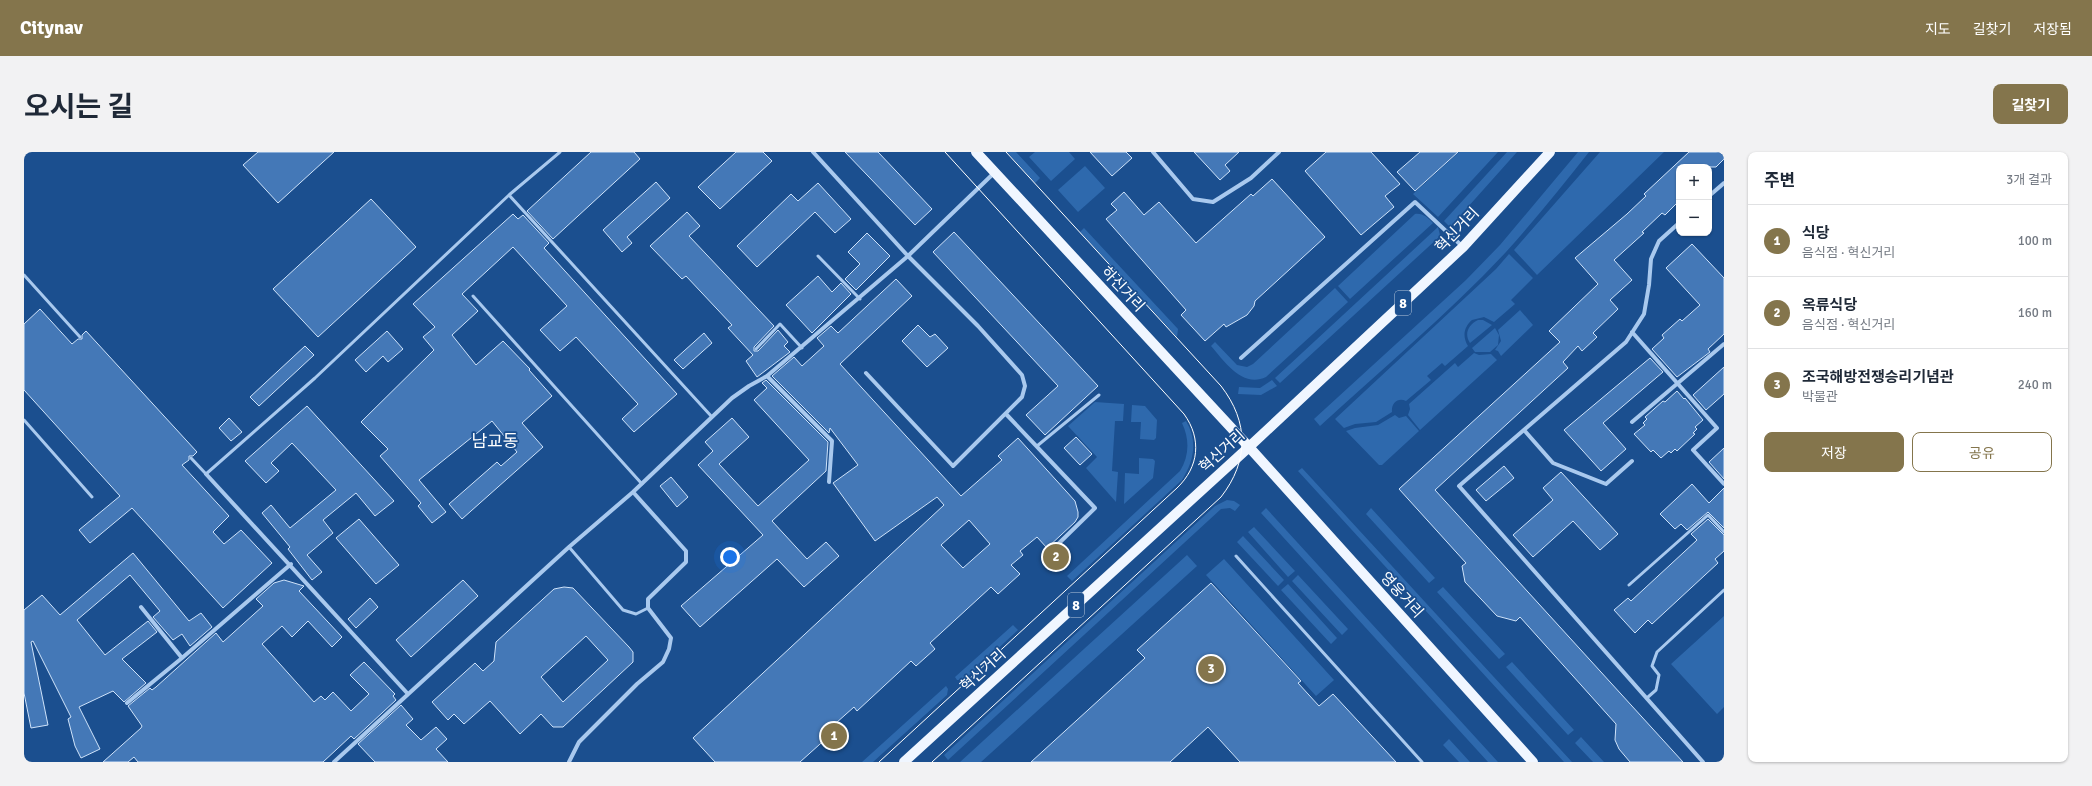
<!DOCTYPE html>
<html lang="ko">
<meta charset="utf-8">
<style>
:root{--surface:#fff;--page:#f2f2f3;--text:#1f2937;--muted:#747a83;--line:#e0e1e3;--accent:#84754c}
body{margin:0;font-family:Signika,"Noto Sans KR",sans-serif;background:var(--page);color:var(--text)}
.controls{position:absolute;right:12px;top:12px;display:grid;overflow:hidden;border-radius:8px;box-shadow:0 1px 3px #0004}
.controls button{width:36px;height:36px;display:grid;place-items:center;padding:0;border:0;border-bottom:1px solid var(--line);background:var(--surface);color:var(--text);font:20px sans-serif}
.you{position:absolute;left:706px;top:405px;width:14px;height:14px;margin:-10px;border:3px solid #fff;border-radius:50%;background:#1a73e8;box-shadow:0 0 0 6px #1a73e833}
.badge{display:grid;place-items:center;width:26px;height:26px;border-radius:50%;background:var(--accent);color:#fff;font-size:13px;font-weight:700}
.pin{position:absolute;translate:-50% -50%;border:2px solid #fff;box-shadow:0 1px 4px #0006}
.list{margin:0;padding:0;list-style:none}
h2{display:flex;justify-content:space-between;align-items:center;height:52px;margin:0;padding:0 16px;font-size:17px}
h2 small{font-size:13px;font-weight:400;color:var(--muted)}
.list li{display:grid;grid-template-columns:26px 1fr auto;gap:12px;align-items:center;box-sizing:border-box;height:72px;padding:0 16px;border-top:1px solid var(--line)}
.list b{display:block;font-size:15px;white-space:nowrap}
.list p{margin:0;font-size:13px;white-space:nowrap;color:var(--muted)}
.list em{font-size:13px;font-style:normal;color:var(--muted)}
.actions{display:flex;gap:8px;padding:12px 16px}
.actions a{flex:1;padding:9px 0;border:1px solid var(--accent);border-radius:8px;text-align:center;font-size:14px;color:var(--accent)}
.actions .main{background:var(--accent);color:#fff}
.map{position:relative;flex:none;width:1700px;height:610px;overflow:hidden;border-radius:8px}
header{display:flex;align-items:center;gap:24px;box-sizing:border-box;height:56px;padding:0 20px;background:var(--accent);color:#fff}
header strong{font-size:19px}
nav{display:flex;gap:22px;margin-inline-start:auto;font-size:14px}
.intro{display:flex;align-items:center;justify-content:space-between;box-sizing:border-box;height:96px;padding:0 24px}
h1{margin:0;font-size:28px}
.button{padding:10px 18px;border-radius:8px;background:var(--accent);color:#fff;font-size:14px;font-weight:700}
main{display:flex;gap:24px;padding:0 24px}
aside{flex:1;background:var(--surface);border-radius:8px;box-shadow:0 1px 3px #0004}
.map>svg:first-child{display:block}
.green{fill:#2e69ad}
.building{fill:#4478b7;stroke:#cfe3fa;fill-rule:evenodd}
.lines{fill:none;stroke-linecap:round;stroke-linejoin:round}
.lane{stroke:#a9c9ee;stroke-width:3}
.street{stroke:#a9c9ee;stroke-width:4}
.primary{stroke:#f0f6ff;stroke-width:10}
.tram{stroke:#fff;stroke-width:1}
.labels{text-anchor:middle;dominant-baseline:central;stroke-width:3.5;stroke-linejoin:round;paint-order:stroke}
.shield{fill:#1b4f8f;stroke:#bbcadd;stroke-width:1}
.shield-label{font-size:14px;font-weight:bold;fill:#fff}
.street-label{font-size:15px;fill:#fff;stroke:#1b4f8f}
.quarter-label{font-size:17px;fill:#fff;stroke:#1b4f8f}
</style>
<header>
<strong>Citynav</strong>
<nav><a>지도</a><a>길찾기</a><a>저장됨</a></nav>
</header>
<div class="intro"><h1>오시는 길</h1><a class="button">길찾기</a></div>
<main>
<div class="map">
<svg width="1700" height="610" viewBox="0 0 1700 610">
<rect width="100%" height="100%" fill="#1b4f8f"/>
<!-- green -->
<path class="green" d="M983,0H992L1016,26L1011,31Z
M1011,0H1045L1051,7L1027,29L1005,5Z
M1435,0H1474L1414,65L1389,42Z
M1483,0H1493L1426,75L1420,69Z
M1554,0H1565C1538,34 1511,68 1482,100C1424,162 1358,217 1296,274L1290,267L1442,128L1476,93Z
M1576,0H1640L1513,123L1490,98Z
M1061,14L1081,36L1054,60L1034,38Z
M1391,62C1399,61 1404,66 1409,71L1326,147L1314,134Z
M1414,75L1416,83L1414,86L1256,231L1251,226Z
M1060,76L1154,177L1153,185L1056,80Z
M1485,102L1509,126L1487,148L1491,152L1470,170L1460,165L1448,168C1440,175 1438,184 1444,194L1421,214L1418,211L1403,224L1407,228L1382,249C1374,245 1367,251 1368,260L1352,270L1331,272L1320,276L1311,267L1472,117Z
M1311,136L1324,150L1242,225C1218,236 1201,210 1187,194L1191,190L1213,213L1223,215L1229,212Z
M1496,158L1509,173L1477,204L1474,199L1471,198L1477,189L1474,178Z
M1454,168H1459L1468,173L1446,191C1440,182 1444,173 1454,168Z
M1471,176L1475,183L1474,193L1466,200H1451L1448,196Z
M1450,201L1455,203L1467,202L1473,208L1396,278L1384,263L1386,257L1385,252L1431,211L1434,215Z
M1248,228L1253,234L1237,243L1214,242L1215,235L1236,236Z
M1071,250L1100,252L1099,269H1091L1088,319L1094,320L1092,350L1062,316L1073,305L1044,274Z
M1108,253L1121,254L1133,268L1132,286L1130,288L1116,287L1117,270H1107Z
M1371,263L1375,266L1382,264L1395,279L1358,313H1355L1322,279L1331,276L1354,273Z
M1162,269C1174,289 1170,309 1158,328L1048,429L1043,424L1156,319C1165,304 1166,288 1158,271Z
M1115,306L1129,307L1131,309L1129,326L1100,352L1101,321L1115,322Z
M1278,316L1548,610H1540L1274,319Z
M1203,348L1210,349L1216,353L1211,359L1206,356L1197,357L924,608L920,603L1191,354Z
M1242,356L1474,610H1464L1237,361Z
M1347,356L1411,426L1405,431L1342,362Z
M1230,375L1271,419L1264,425L1224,380Z
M1219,384L1260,428L1254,434L1213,390Z
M1163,403L1173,414L957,610H936Z
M1200,407L1310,528L1292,544L1182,423Z
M1274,423L1324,477L1318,483L1268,429Z
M1264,432L1313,486L1307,492L1257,438Z
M1419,435L1481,502L1475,507L1413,440Z
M1700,464V555L1693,562L1647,512Z
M989,473L994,478L940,528H933L931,525Z
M1488,510L1550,578L1544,583L1482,515Z
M922,534L924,537L923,543L849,610H838Z
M1557,585L1580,610H1569L1551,591Z
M1425,587L1446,610H1435L1419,593Z"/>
<!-- building -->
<path class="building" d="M234,0H310L254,51L219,13Z
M567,0H610L616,7L529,87L503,59Z
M712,0H739L748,9L696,57L674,35Z
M821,0H854L908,57L891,73Z
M1066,0H1102L1108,6L1088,24Z
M1170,0H1215L1201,13L1206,19L1196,28Z
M1302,0H1347L1376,32L1361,44L1370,55L1337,83L1281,19Z
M1396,0H1434L1391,39L1373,20Z
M1665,0H1700V7L1692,15H1655V49L1641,63L1638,61L1618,80L1620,81L1590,108L1608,128L1586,148L1594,157L1569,181L1573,185L1558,199L1554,194L1539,210L1544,216L1411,338L1659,610H1606L1595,597L1591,588L1592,572L1496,465L1492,469L1473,464L1441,430L1438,414L1442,411L1375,337L1536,190L1525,179L1574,132L1551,106L1603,62L1622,44L1620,42Z
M1248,27L1301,85L1231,149L1230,154L1223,163L1202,175L1200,172L1181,189L1157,163L1162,158L1082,67L1093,58L1087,52L1100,40L1120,63L1135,50L1172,91L1227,42L1229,44Z
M632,30L646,46L603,85L608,91L598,100L579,78Z
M794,31L827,67L811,81L791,60L733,115L713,94L767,42L774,49Z
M347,47L392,95L294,185L249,137Z
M663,60L676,74L665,84L750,174L730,195V199H734L754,178L764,190L760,194L766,200L733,225L722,209L729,203L704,176L708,173L662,124L658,127L626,94Z
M489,62L494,67L499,63L525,91L520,96L653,242L610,280L598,267L614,252L552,185L536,199L516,178L543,154L489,95L438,142L454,159L428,183L452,213L479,189L506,217L505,218L528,244L498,271L519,295L438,367L425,352L473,310L477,314L493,300L468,269L395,328L422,360L408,371L394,354L397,351L356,304L364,297L337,270L410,198L399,185L411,175L389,152Z
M930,80L1074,234L1021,283L1002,263L1034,234L909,100Z
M843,81L866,104L832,138L821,127L836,112L824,100Z
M1668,92L1700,126V182L1684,197L1686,200L1653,225L1628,197L1640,186L1638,183L1656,167L1658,169L1676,153L1642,116Z
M794,124L808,140L817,131L827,142L788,181L762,153Z
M872,127L888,144L816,212L937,344L978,308L974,304L994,286L1051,349L1054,360V365L1051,370L1023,396L1013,385L996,399L999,403L987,413L996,422L974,442L967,435L906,491L911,497L892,514L887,509L833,559L830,555L812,571L815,575L776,610H691L669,586L920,353L913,345L851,389L809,331L834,313L806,276L805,281L748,224L770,205L778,214L800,194L793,186L807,174L814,181ZM945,368L966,392L939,416L917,393Z
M16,157L48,192L54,187H58V183L62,179L173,300L169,304H165V308L158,313L205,364L189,380L200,392L217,378L248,411L199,456L108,356L66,391L55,378L96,344L0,238V172Z
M894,173L906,185L911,182L924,196L903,215L878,189Z
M363,179L379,197L364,210L359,204L342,220L331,208Z
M680,181L688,191L659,217L650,208Z
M281,194L290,203L235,254L226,245Z
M1626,206L1639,220L1579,271L1602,297L1577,319L1540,278Z
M1700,215V242L1682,258L1669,243Z
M742,228L804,290L802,319L748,369L783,407L802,390L815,404L780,435L753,407L676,475L657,454L739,383L674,313L689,299L681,290L708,266L725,285L695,312L734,354L785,308L730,248L743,236L738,231Z
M1653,239L1660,247L1661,246L1679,268L1671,275L1673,277L1669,281L1671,282L1653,299L1651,297L1647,301L1645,299L1637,306L1629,298L1627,300L1610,282L1621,273L1619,271L1623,267L1621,265L1639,249L1641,250Z
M283,254L370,349L351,364L332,341L299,368L309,381L283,403L298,420L288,428L264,397L266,395L238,361L247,353L266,376L312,338L268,291L247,311L255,319L242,331L221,309Z
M205,266L218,280L207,289L195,276Z
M1052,285L1068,302L1056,313L1040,296Z
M1700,296V327L1685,310Z
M1480,314L1490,326L1462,349L1452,338Z
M1537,320L1594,382L1576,398L1549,369L1509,405L1489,383L1529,348L1519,336Z
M647,325L664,345L653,355L636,334Z
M1668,332L1685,351L1700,336V376L1684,360L1663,378L1657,372L1651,377L1636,362Z
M335,367L375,413L352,432L312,386Z
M1684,367L1700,383V399L1691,407L1694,411L1628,472L1624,468L1611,481L1590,458L1604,446L1607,449L1673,388L1667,382Z
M109,401L165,469L177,461L188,475L166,494L158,482L149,488L129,465L136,459L106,423L53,468L81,503L124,469L133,480L98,507L122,531L100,550L89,539L55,555L76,597L57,606L51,594L44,567L47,565L9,489L7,490L24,573L7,576L0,541V458L18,443L36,463Z
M260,428L280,434L275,439L318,485L308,495L284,469L268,485L258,474L238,492L290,550L297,544L301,548L309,540L327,559L345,542L326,523L340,510L371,542L369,544L372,548L330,587L327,584L299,610H114L110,605L104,610H79L117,576L118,574L104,554L126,536L128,538L132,535L192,481L199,490L239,454L232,447L250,431Z
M439,428L454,444L387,505L372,488Z
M1187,431L1277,529L1274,531L1295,554L1309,542L1372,610H1216L1184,575L1146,610H1007L1121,506L1113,498Z
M540,435L549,436L605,495L609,500V510L539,575H529L517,562L496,582L466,549L440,572L430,562L424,568L408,550L451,511L459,519L470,509L472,490L530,437ZM562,484L584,508L539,550L517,525Z
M346,446L354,455L332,476L324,467Z
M377,553L389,567L382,573L397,588L412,575L423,587L412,597L424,610H351L334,592Z"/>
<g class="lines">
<!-- lane -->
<path class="lane" d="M485,43L688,265
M794,104L836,147
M0,123L56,185
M449,144L618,332
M732,197L756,172L778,196
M0,268L68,345
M1013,294L1075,243
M167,306L182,322L291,226L485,43L536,0
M545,395L599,458L612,462L624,456
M1212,404L1398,610
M1605,433L1684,363L1700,380
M1624,545L1632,538L1635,523L1628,514L1633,500L1700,438"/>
<!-- street -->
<path class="street" d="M789,0L884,104L954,174L998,223L1001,234L998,245L929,314L842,221
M1129,0L1169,47L1189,50L1227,26L1255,0
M1685,44L1700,31
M1655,71L1635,89L1627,107L1625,133L1620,162L1602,190L1435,334L1679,610
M1608,180L1693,276L1669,298L1700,332
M1217,206L1391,50L1439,95
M743,224L884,104L971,20
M982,262L1071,356L1028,398
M1608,270L1700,192
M1500,278L1529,311L1582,332L1608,309
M182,322L384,542
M117,455L158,506
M103,551L158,506L267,412
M310,610L545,395L609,340L708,246L725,234L743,224L808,289L805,330
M545,610L555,590L613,532L639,510L645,497L647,486L624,456V447L662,410V399L609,340"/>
<!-- primary -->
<path class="primary" d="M952,0L1225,295L1509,610
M880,610L1225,295L1439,95L1526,0"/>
<!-- tram -->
<path class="tram" d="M855,610L1153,336C1175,315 1178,287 1160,262L921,0
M908,610L1197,345C1225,309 1225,270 1197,234L982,0"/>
</g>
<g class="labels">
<!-- shield labels -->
<g class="shield">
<rect x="1371" y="139" width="16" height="24" rx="3"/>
<rect x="1044" y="441" width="16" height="24" rx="3"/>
</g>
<g class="shield-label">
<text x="1379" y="151">8</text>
<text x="1052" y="453">8</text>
</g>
<!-- street labels -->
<g class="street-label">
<text transform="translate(1433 78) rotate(-46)">혁신거리</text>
<text transform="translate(1099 137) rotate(47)">하신거리</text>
<text transform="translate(1198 299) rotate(-42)">혁신거리</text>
<text transform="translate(1378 443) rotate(48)">영웅거리</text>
<text transform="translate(959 518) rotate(-42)">혁신거리</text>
</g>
<!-- quarter labels -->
<g class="quarter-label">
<text x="471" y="289">남교동</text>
</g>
</g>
</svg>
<div class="controls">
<button>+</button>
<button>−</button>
</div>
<div class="you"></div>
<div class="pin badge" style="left:810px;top:584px">1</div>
<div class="pin badge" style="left:1032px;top:405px">2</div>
<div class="pin badge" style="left:1187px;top:517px">3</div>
</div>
<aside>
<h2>주변<small>3개 결과</small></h2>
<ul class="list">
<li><span class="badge">1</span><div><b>식당</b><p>음식점 · 혁신거리</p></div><em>100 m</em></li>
<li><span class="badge">2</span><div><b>옥류식당</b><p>음식점 · 혁신거리</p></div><em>160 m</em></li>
<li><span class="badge">3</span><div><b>조국해방전쟁승리기념관</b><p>박물관</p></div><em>240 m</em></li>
</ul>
<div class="actions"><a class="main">저장</a><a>공유</a></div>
</aside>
</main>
